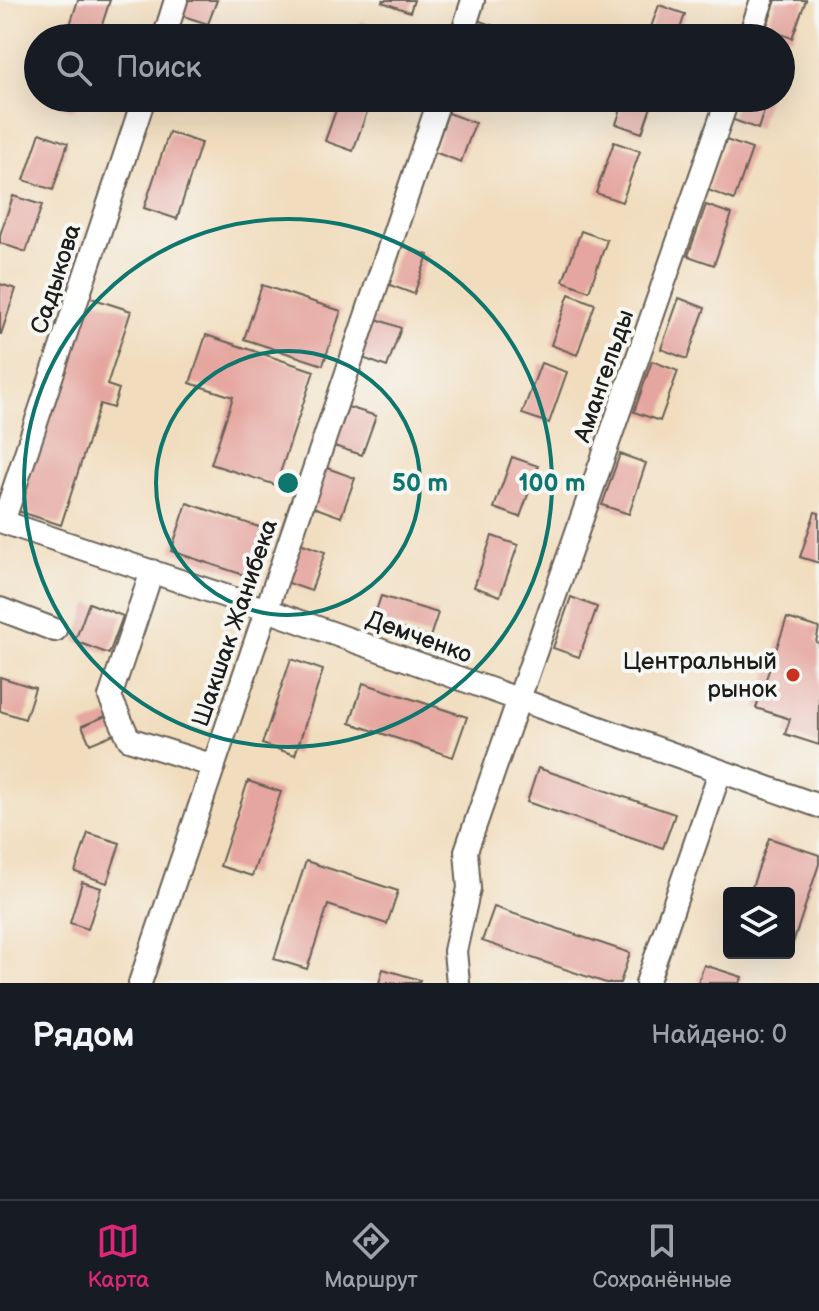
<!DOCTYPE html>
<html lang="ru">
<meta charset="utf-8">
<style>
:root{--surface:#171b24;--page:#20242c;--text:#f1f3f6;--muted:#9ea1a6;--line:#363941;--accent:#db2777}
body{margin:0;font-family:"Balsamiq Sans",sans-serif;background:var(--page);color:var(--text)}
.controls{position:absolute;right:24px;bottom:24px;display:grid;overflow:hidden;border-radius:8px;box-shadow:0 8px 32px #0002}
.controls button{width:72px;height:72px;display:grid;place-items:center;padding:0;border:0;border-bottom:2px solid var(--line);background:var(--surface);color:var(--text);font:40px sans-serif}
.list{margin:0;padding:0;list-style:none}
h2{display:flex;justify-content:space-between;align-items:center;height:104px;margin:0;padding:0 32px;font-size:34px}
h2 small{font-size:26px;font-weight:400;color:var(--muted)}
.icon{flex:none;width:44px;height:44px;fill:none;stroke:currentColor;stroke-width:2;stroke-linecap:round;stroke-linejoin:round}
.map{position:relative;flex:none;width:819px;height:983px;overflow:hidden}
.search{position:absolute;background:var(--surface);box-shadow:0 8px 32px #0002;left:24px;right:24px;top:24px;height:88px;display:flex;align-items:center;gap:20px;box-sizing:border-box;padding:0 28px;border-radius:44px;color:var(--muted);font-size:30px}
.sheet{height:216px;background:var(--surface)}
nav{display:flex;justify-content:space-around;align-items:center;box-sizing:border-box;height:112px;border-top:2px solid var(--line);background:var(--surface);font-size:22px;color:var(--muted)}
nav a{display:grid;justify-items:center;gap:4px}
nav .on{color:var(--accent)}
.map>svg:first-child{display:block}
.building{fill:#e5a69f}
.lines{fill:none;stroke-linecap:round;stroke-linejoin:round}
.minor-casing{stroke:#676055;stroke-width:26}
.minor{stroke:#fff;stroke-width:22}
.ring{fill:none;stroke:#0f766e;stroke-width:4}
.poi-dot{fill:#c8321e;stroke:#f6f6f2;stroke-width:3}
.labels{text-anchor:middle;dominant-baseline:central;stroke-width:8;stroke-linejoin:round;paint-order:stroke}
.street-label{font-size:24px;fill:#1c1c1c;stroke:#f6f6f2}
.poi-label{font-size:24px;fill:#1c1c1c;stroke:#f6f6f2;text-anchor:end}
.centre{fill:#0f766e;stroke:#f6f6f2;stroke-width:4}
.ring-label{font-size:24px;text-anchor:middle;font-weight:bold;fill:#0f766e;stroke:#f6f6f2;stroke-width:8;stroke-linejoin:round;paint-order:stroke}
</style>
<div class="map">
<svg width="819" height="983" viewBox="0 0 819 983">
<rect width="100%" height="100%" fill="#f6f6f2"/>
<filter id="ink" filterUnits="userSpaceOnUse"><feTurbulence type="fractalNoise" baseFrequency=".0125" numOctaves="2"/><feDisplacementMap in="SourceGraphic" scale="16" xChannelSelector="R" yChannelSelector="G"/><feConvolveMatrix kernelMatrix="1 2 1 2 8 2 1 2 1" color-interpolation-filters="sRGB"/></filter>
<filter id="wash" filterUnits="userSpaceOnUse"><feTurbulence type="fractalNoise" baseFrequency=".006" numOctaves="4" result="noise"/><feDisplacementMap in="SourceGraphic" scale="32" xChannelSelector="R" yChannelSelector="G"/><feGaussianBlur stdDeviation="1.8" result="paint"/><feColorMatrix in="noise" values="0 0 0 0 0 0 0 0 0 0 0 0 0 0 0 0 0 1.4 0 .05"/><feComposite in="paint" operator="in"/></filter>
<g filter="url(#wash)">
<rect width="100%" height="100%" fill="#f1ddbe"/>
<g id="blocks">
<!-- building -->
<path class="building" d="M78,0H110L99,34L70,25Z
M185,0H217L208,24L180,15Z
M383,0H414L410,12L382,2Z
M776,0H806L792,38L766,29Z
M659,5L685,14L677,38H647Z
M477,20L505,30L502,38H471Z
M361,21L389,31L387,38H356Z
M46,98H78L74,111L45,101Z
M625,98H654L642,133L616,124Z
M739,98H768L758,129L731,119Z
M339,102L367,112L353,151L325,141Z
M448,113L475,123L461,162L434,152Z
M169,132L201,143L177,219L144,208Z
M40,133L68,143L53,190L24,180Z
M726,140L752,149L734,200L708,190Z
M614,142L640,151L622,202L596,193Z
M13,196L42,205L26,252L0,243V235Z
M706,205L732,214L714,265L688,256Z
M581,231L607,240L589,291L563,281Z
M400,245L428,255L414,294L387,284Z
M0,284L16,289L1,334H0Z
M262,285L341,311L323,365L244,339Z
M569,294L595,304L577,355L551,345Z
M88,297L131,311L107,385L119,389L113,408L100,404L61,525L18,511Z
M679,298L705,308L687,359L661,349Z
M374,318L401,328L387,367L360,357Z
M206,335L314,371L276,485L211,464L233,397L190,383Z
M652,361L678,371L660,421L634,412Z
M541,363L567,372L549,423L522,414Z
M348,407L376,416L362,455L334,446Z
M620,454L646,463L629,514L602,505Z
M512,457L538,466L520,517L494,508Z
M327,468L355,478L341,517L313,507Z
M187,503L265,529L250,577L171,551Z
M815,512L819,513V563L800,557Z
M492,536L518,545L500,596L474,587Z
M297,542L325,552L311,591L283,581Z
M381,596L438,613L430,637L373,620Z
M571,597L597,607L579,657L553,648Z
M89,603L123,616L109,654L75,641Z
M787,618L819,628L816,642L819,643V745L785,734L790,719L756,708Z
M291,659L323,670L295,755L262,744Z
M0,677L35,688L25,719L0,711Z
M363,683L467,717L453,757L350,723Z
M108,715L116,733L90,744L82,726Z
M538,768L675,814L663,848L527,802Z
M248,781L281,792L252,876L220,866Z
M88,833L120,843L107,883L75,872Z
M769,838L819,855V864L790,952L789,893H750Z
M306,861L398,891L387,924L328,905L307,969L274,959Z
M82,882L101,888L88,929L70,923Z
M494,907L630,953L620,983H606L482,941Z
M704,965L742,977L740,983H698Z
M383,969L420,980L419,983H379Z"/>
</g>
</g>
<g filter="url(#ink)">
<use href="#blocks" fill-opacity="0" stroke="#676055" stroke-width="2"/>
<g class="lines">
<!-- minor casing -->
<g class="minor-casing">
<path id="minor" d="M164,38L176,0
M461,38L473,0
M749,38L762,0
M0,521L267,610L819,806
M3,522L144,98
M152,571L110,697L129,739L214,766
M0,609L55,630
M140,983L440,98
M458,983L455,951L469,888L466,851L728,98
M647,983L720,772"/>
</g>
<!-- minor -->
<use href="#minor" class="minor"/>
</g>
</g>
<!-- distance rings -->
<g class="ring">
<circle cx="288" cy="483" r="132"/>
<circle cx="288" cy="483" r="264"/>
</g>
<!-- markers -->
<circle class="poi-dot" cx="793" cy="675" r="8"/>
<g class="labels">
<!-- street labels -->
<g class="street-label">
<text transform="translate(56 279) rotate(-72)">Садыкова</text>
<text transform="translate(604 376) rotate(-71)">Амангельды</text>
<text transform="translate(235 623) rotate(-71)">Шакшак Жанибека</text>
<text transform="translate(419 637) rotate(20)">Демченко</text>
</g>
<!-- poi labels -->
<g class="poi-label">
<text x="777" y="661">Центральный<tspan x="777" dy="28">рынок</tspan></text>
</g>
</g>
<circle cx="288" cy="483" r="12" class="centre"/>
<g class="ring-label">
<text x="420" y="491">50 m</text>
<text x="552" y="491">100 m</text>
</g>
</svg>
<div class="controls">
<button><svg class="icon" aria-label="layers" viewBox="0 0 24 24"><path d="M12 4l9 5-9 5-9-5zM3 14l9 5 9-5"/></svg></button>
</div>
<div class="search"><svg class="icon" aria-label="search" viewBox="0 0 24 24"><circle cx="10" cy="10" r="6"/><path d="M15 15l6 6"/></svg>Поиск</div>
</div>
<section class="sheet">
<h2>Рядом<small>Найдено: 0</small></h2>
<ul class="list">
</ul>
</section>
<nav>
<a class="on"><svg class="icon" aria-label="map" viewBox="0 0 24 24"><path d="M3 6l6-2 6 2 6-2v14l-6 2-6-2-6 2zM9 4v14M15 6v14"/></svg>Карта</a>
<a><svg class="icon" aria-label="directions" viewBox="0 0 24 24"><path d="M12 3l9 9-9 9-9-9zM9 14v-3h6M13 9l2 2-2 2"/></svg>Маршрут</a>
<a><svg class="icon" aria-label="saved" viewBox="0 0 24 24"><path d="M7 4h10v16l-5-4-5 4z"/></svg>Сохранённые</a>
</nav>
